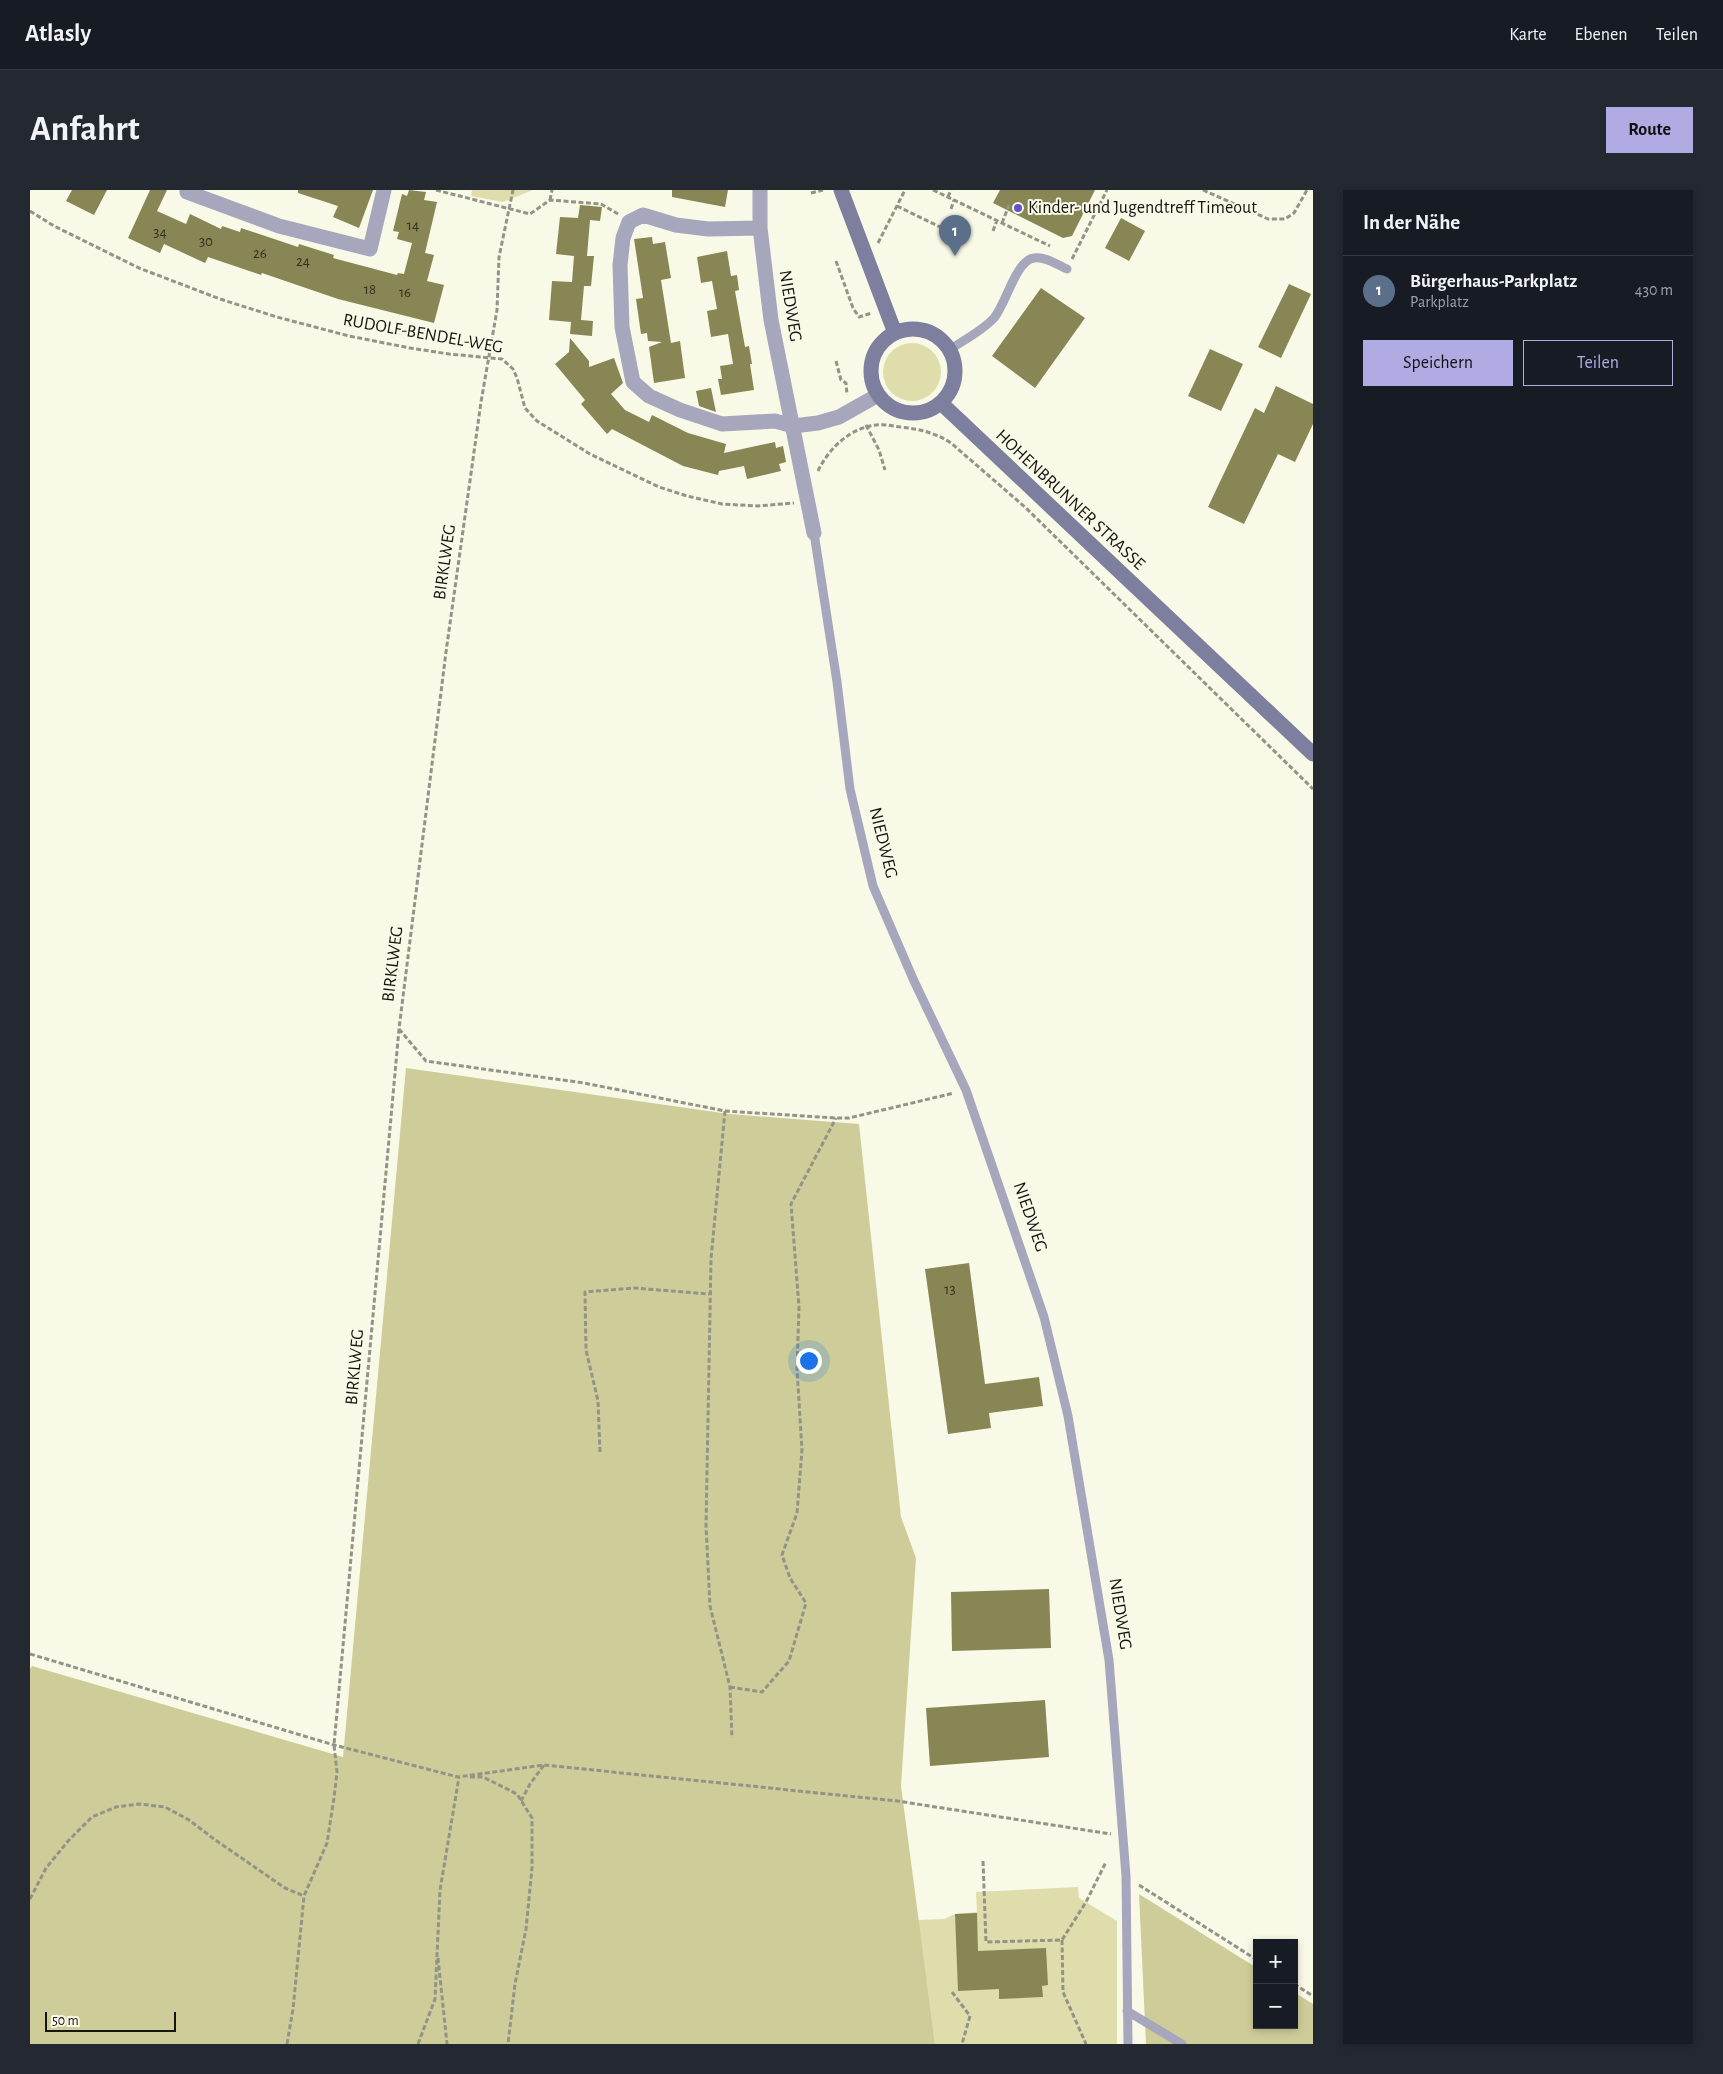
<!DOCTYPE html>
<html lang="de">
<meta charset="utf-8">
<style>
:root{--surface:#171b24;--page:#242831;--text:#f1f3f6;--muted:#9ea1a6;--line:#363941;--accent:#b1abe3}
body{margin:0;font-family:"Alegreya Sans",sans-serif;background:var(--page);color:var(--text)}
.controls{position:absolute;right:15px;bottom:15px;display:grid;overflow:hidden;border-radius:0px;box-shadow:0 2px 8px #0003}
.controls button{width:45px;height:45px;display:grid;place-items:center;padding:0;border:0;border-bottom:1px solid var(--line);background:var(--surface);color:var(--text);font:25px sans-serif}
.scale{position:absolute;left:15px;bottom:12px;width:131px;box-sizing:border-box;padding-left:5px;border:2px solid #161610;border-top:0;font-size:14px;line-height:18px;white-space:nowrap;color:#161610;-webkit-text-stroke:4px #f9f9e8;paint-order:stroke}
.you{position:absolute;left:778px;top:1170px;width:18px;height:18px;margin:-12px;border:4px solid #fff;border-radius:50%;background:#1a73e8;box-shadow:0 0 0 8px #1a73e833}
.badge{display:grid;place-items:center;width:32px;height:32px;border-radius:50%;background:var(--accent);color:#fff;font-size:16px;font-weight:700}
.pin{position:absolute;translate:-50% -41px;filter:drop-shadow(0 1px 2px #0008)}
.pin::after{content:'';position:absolute;top:26px;width:18px;height:15px;background:inherit;clip-path:polygon(0 0,100% 0,50% 100%)}
.list{margin:0;padding:0;list-style:none}
h2{display:flex;justify-content:space-between;align-items:center;height:65px;margin:0;padding:0 20px;font-size:21px}
h2 small{font-size:16px;font-weight:400;color:var(--muted)}
.list li{display:grid;grid-template-columns:32px 1fr auto;gap:15px;align-items:center;box-sizing:border-box;height:70px;padding:0 20px;border-top:1px solid var(--line)}
.list b{display:block;font-size:19px;white-space:nowrap}
.list p{margin:0;font-size:16px;white-space:nowrap;color:var(--muted)}
.list em{font-size:16px;font-style:normal;color:var(--muted)}
.actions{display:flex;gap:10px;padding:15px 20px}
.actions a{flex:1;padding:11px 0;border:1px solid var(--accent);border-radius:0px;text-align:center;font-size:18px;color:var(--accent)}
.actions .main{background:var(--accent);color:#111}
.map{position:relative;flex:none;width:1283px;height:1854px;overflow:hidden;border-radius:0px}
header{display:flex;align-items:center;gap:30px;box-sizing:border-box;height:70px;padding:0 25px;background:var(--surface);border-bottom:1px solid var(--line)}
header strong{font-size:24px}
nav{display:flex;gap:28px;margin-inline-start:auto;font-size:18px}
.intro{display:flex;align-items:center;justify-content:space-between;box-sizing:border-box;height:120px;padding:0 30px}
h1{margin:0;font-size:35px}
.button{padding:12px 22px;border-radius:0px;background:var(--accent);color:#111;font-size:18px;font-weight:700}
main{display:flex;gap:30px;padding:0 30px}
aside{flex:1;background:var(--surface);border-radius:0px;box-shadow:0 2px 8px #0003}
.map>svg:first-child{display:block}
.green{fill:#deddab}
.forest{fill:#cecd99}
.building{fill:#888655}
.lines{fill:none;stroke-linecap:round;stroke-linejoin:round}
.path{stroke:#939387;stroke-width:3;stroke-dasharray:5 2.5;stroke-linecap:butt}
.lane{stroke:#a6a6bc;stroke-width:9}
.street{stroke:#a6a6bc;stroke-width:15}
.secondary{stroke:#7e7f9e;stroke-width:15}
.poi-dot{fill:#6253cc;stroke:#f9f9e8;stroke-width:2}
.labels{text-anchor:middle;dominant-baseline:central;stroke-width:4;stroke-linejoin:round;paint-order:stroke}
.number-label{font-size:15px;fill:#323221}
.poi-label{font-size:18px;fill:#161610;stroke:#f9f9e8;text-anchor:start}
.street-label{font-size:18px;fill:#161610;stroke:#f9f9e8}
</style>
<header>
<strong>Atlasly</strong>
<nav><a>Karte</a><a>Ebenen</a><a>Teilen</a></nav>
</header>
<div class="intro"><h1>Anfahrt</h1><a class="button">Route</a></div>
<main>
<div class="map">
<svg width="1283" height="1854" viewBox="0 0 1283 1854">
<rect width="100%" height="100%" fill="#f9f9e8"/>
<!-- green -->
<path class="green" d="M442,0H503L473,12L441,6Z
M853 182a29 29 0 1 1 58 0a29 29 0 1 1-58 0Z
M1048,1697L1049,1708L1087,1731V1854H905L888,1730L914,1729L925,1724L947,1722L946,1702Z"/>
<!-- forest -->
<path class="forest" d="M376,878L699,924L829,934L871,1327L886,1368L871,1596L905,1854H0V1479L2,1476L313,1567Z
M1109,1704L1227,1778V1835H1264V1802L1283,1814V1854H1116Z"/>
<!-- building -->
<path class="building" d="M42,0H77L64,25L36,11Z
M120,0H137L127,21L156,34L160,24L191,39L192,36L210,42L211,38L268,57L269,54L304,65L303,68L367,85L368,83L374,84L382,53L367,49L369,42L363,41L372,4L377,6L379,0L396,2L394,10L407,12L395,63L404,65L397,91L414,95L404,133L308,109L232,83L231,85L178,67L175,73L134,54L130,63L98,48Z
M268,0H343L329,38L303,27L308,16L268,3Z
M642,0H698L695,17L642,7Z
M970,0H1065L1042,46L1033,48L963,13Z
M550,15L572,17L570,31L560,30L557,66H564L561,96H554L551,130L563,131L562,146L540,144L541,132L519,130L522,91L542,92L544,66L526,64L530,27L548,28Z
M1091,28L1115,41L1099,71L1075,58Z
M622,47L623,54L635,52L641,88L631,90L641,153L650,151L655,188L624,193L619,157L632,152L618,151L617,143L611,144L606,109L613,108L604,49Z
M697,61L701,86L707,85L709,100L705,101L715,157L719,156L722,174H720L724,200L691,205L688,189H692L690,176L703,174L698,144L681,147L677,121L687,119L682,91L671,93L667,67Z
M1259,94L1281,104L1251,168L1228,157Z
M1011,98L1055,128L1005,198L962,166Z
M540,148L559,171V177L584,168L593,193L581,204L595,220L619,232L622,225L658,243L696,254L694,263L745,252L746,258L753,256L756,272L749,274L751,281L717,289L714,276L689,281L688,285L653,276L582,239L577,244L551,214L555,210L525,174L539,162Z
M1180,159L1213,174L1191,221L1158,206Z
M1246,196L1283,214V234L1265,272L1248,264L1214,334L1178,317L1225,218L1234,223Z
M681,198L686,222L669,216L666,201Z
M939,1073L955,1194L1009,1187L1013,1216L959,1223L961,1238L918,1244L895,1079Z
M1019,1399L1021,1458L922,1461L921,1402Z
M1015,1510L1019,1567L900,1576L896,1518Z
M947,1723L948,1761L1016,1758L1018,1795L1012,1796L1013,1807L969,1809V1799L928,1801L925,1724Z"/>
<g class="lines">
<!-- path -->
<path class="path" d="M406,0L500,24L520,10L571,14L588,24
M903,0L1020,56
M1173,0L1238,29H1255L1264,23L1277,0
M781,3L793,0
M918,7L921,0
M520,10L522,0
M1044,14L1064,25
M867,16L912,38
M921,19L924,10
M0,21L24,36L109,78L190,109L247,127L319,146L380,158L419,164L472,169L483,179L487,188L495,218L507,231L560,264L629,297L657,306L692,314L728,316L764,313
M972,33L979,15
M963,41L967,30
M848,53L875,0
M1042,69L1077,0
M806,71L823,118L829,127L842,123
M806,171L811,190L816,193L817,205
M836,235L849,260L855,280
M788,281C799,258 820,238 846,235C854,234 862,236 870,237C889,239 904,242 921,253L996,318L1283,599
M369,839L396,871L554,893L695,921L806,928H819L924,903
M695,921L681,1069L676,1335L680,1416L700,1497L702,1548
M570,1262L568,1211L556,1160L555,1102L604,1098L679,1104
M0,1464L304,1555L428,1587L514,1575L867,1611L1081,1644
M700,1497L732,1502L759,1471L776,1413L760,1388L752,1365L767,1323L772,1260L767,1179L769,1117L761,1014L806,928
M440,1587H453L487,1604L502,1628V1678L496,1739L485,1794L478,1854
M491,1611L500,1594L514,1575
M953,1671L956,1752L1032,1750L1056,1712L1076,1672
M1109,1695L1227,1770
M0,1709L16,1678L39,1650L62,1627L86,1617L109,1614L135,1617L159,1630L184,1649L255,1698L274,1706
M1032,1750L1033,1802L1056,1854
M408,1768L417,1854
M1264,1794L1283,1806
M922,1802L940,1826L932,1854
M257,1854L263,1819L274,1706L297,1653L304,1608L307,1582L304,1555L369,839L416,462L451,212L467,120L469,67L483,0
M388,1854L405,1809L410,1700L429,1587"/>
<!-- lane -->
<path class="lane" d="M919,160C934,150 952,141 964,128C976,114 986,70 1004,68C1015,66 1028,75 1037,79
M784,343L807,492L820,599L843,696L884,791L936,900L1014,1127L1038,1226L1079,1470L1096,1686L1098,1854
M1097,1821L1152,1854"/>
<!-- street -->
<path class="street" d="M730,0V38L741,130L784,343
M157,2L249,36L340,59L354,0
M730,38L678,39L646,35L613,25L599,32L593,48L590,75L592,137L603,192L619,206L650,220L692,234L745,231L763,236L788,233L809,227L848,205"/>
<!-- secondary -->
<path class="secondary" d="M811,0L865,143
M841 181a42 42 0 1 1 84 0a42 42 0 1 1-84 0Z
M911,213L1283,564"/>
</g>
<!-- markers -->
<circle class="poi-dot" cx="988" cy="18" r="5"/>
<g class="labels">
<!-- number labels -->
<g class="number-label">
<text x="383" y="35">14</text>
<text x="130" y="42">34</text>
<text x="176" y="51">30</text>
<text x="230" y="63">26</text>
<text x="273" y="71">24</text>
<text x="340" y="99">18</text>
<text x="375" y="102">16</text>
<text x="920" y="1099">13</text>
</g>
<!-- poi labels -->
<g class="poi-label">
<text x="998" y="18">Kinder- und Jugendtreff Timeout</text>
</g>
<!-- street labels -->
<g class="street-label">
<text transform="translate(760 116) rotate(81)">NIEDWEG</text>
<text transform="translate(393 144) rotate(10)">RUDOLF-BENDEL-WEG</text>
<text transform="translate(1040 310) rotate(43)">HOHENBRUNNER STRASSE</text>
<text transform="translate(415 372) rotate(-82)">BIRKLWEG</text>
<text transform="translate(853 653) rotate(76)">NIEDWEG</text>
<text transform="translate(363 774) rotate(-83)">BIRKLWEG</text>
<text transform="translate(1000 1027) rotate(71)">NIEDWEG</text>
<text transform="translate(325 1177) rotate(-85)">BIRKLWEG</text>
<text transform="translate(1090 1424) rotate(81)">NIEDWEG</text>
</g>
</g>
</svg>
<div class="controls">
<button>+</button>
<button>−</button>
</div>
<div class="scale">50 m</div>
<div class="you"></div>
<div class="pin badge" style="left:925px;top:66px;background:#5c6f8a">1</div>
</div>
<aside>
<h2>In der Nähe<small></small></h2>
<ul class="list">
<li><span class="badge" style="background:#5c6f8a">1</span><div><b>Bürgerhaus-Parkplatz</b><p>Parkplatz</p></div><em>430 m</em></li>
</ul>
<div class="actions"><a class="main">Speichern</a><a>Teilen</a></div>
</aside>
</main>
